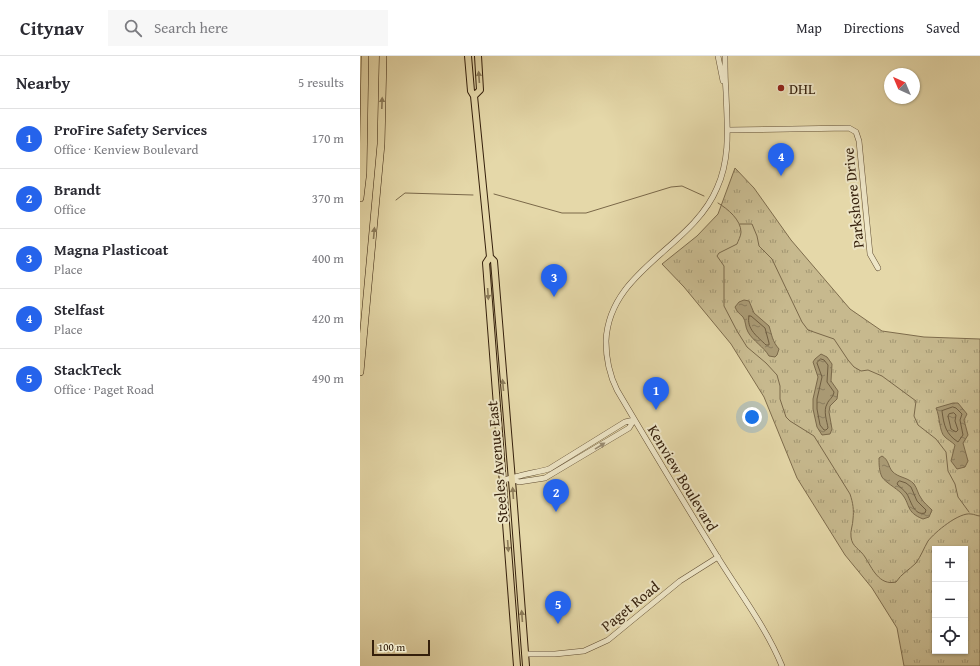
<!DOCTYPE html>
<meta charset="utf-8">
<style>
:root{--surface:#fff;--page:#f7f7f7;--text:#2b2b33;--muted:#7c7c81;--line:#e1e1e2;--accent:#2563eb}
body{margin:0;font-family:"Gentium Book Plus",serif;background:var(--page);color:var(--text)}
.controls{position:absolute;right:12px;bottom:12px;display:grid;overflow:hidden;border-radius:0px;box-shadow:0 1px 3px #0004}
.controls button{width:36px;height:36px;display:grid;place-items:center;padding:0;border:0;border-bottom:1px solid var(--line);background:var(--surface);color:var(--text);font:20px sans-serif}
.compass{position:absolute;left:524px;top:12px;width:36px;height:36px;border-radius:50%;background:var(--surface);box-shadow:0 1px 3px #0004;rotate:316deg}
.scale{position:absolute;left:12px;bottom:10px;width:58px;box-sizing:border-box;padding-left:4px;border:2px solid #341f0b;border-top:0;font-size:11px;line-height:14px;white-space:nowrap;color:#341f0b;-webkit-text-stroke:3px #eee6c7;paint-order:stroke}
.you{position:absolute;left:392px;top:361px;width:14px;height:14px;margin:-10px;border:3px solid #fff;border-radius:50%;background:#1a73e8;box-shadow:0 0 0 6px #1a73e833}
.badge{display:grid;place-items:center;width:26px;height:26px;border-radius:50%;background:var(--accent);color:#fff;font-size:13px;font-weight:700}
.pin{position:absolute;translate:-50% -33px;filter:drop-shadow(0 1px 2px #0008)}
.pin::after{content:'';position:absolute;top:21px;width:14px;height:12px;background:inherit;clip-path:polygon(0 0,100% 0,50% 100%)}
.list{margin:0;padding:0;list-style:none}
h2{display:flex;justify-content:space-between;align-items:center;height:52px;margin:0;padding:0 16px;font-size:17px}
h2 small{font-size:13px;font-weight:400;color:var(--muted)}
.list li{display:grid;grid-template-columns:26px 1fr auto;gap:12px;align-items:center;box-sizing:border-box;height:60px;padding:0 16px;border-top:1px solid var(--line)}
.list b{display:block;font-size:15px;white-space:nowrap}
.list p{margin:0;font-size:13px;white-space:nowrap;color:var(--muted)}
.list em{font-size:13px;font-style:normal;color:var(--muted)}
.icon{flex:none;width:22px;height:22px;fill:none;stroke:currentColor;stroke-width:2;stroke-linecap:round;stroke-linejoin:round}
.map{position:relative;flex:none;width:620px;height:610px;overflow:hidden}
header{display:flex;align-items:center;gap:24px;box-sizing:border-box;height:56px;padding:0 20px;background:var(--surface);border-bottom:1px solid var(--line)}
header strong{font-size:19px}
nav{display:flex;gap:22px;margin-inline-start:auto;font-size:14px}
.search{width:280px;height:36px;background:var(--page);display:flex;align-items:center;gap:10px;box-sizing:border-box;padding:0 14px;border-radius:0px;color:var(--muted);font-size:15px}
main{display:flex}
aside{flex:1;background:var(--surface)}
.map>svg:first-child{display:block}
.grass{fill:url(#grass-tufts);stroke:#7e6c4c;fill-rule:evenodd}
.water{fill:url(#water-ripples);stroke:#7a6849}
.lines{fill:none;stroke-linecap:round;stroke-linejoin:round}
.shore{stroke:#6e5c3f;stroke-width:1}
.stream{stroke:#7a6849;stroke-width:1}
.minor-casing{stroke:#604d32;stroke-width:6}
.major-casing{stroke:#341f0b;stroke-width:8}
.highway-casing{stroke:#341f0b;stroke-width:8}
.minor{stroke:#eee6c7;stroke-width:5}
.major{stroke:#e5d8a9;stroke-width:6}
.highway{stroke:#e5d8a9;stroke-width:7}
.oneway{fill:#8c7c5a}
.oneway2{fill:#9a8c72}
.poi-dot{fill:#8f2418;stroke:#eee6c7;stroke-width:1.5}
.labels{text-anchor:middle;dominant-baseline:central;stroke-width:4;stroke-linejoin:round;paint-order:stroke}
.poi-label{font-size:15px;fill:#341f0b;stroke:#eee6c7;text-anchor:start}
.street-label{font-size:15px;fill:#341f0b;stroke:#eee6c7}
</style>
<header>
<strong>Citynav</strong>
<div class="search"><svg class="icon" aria-label="search" viewBox="0 0 24 24"><circle cx="10" cy="10" r="6"/><path d="M15 15l6 6"/></svg>Search here</div>
<nav><a>Map</a><a>Directions</a><a>Saved</a></nav>
</header>
<main>
<aside>
<h2>Nearby<small>5 results</small></h2>
<ul class="list">
<li><span class="badge">1</span><div><b>ProFire Safety Services</b><p>Office · Kenview Boulevard</p></div><em>170 m</em></li>
<li><span class="badge">2</span><div><b>Brandt</b><p>Office</p></div><em>370 m</em></li>
<li><span class="badge">3</span><div><b>Magna Plasticoat</b><p>Place</p></div><em>400 m</em></li>
<li><span class="badge">4</span><div><b>Stelfast</b><p>Place</p></div><em>420 m</em></li>
<li><span class="badge">5</span><div><b>StackTeck</b><p>Office · Paget Road</p></div><em>490 m</em></li>
</ul>
</aside>
<div class="map">
<svg width="620" height="610" viewBox="0 0 620 610">
<defs>
<pattern id="grass-tufts" width="24" height="20" patternUnits="userSpaceOnUse"><rect width="24" height="20" fill="#c7b98e"/><path d="M3 7l-1-3M5 7V3M7 7l1-3M15 17l-1-3M17 17v-4M19 17l1-3" fill="none" stroke="#a29672"/></pattern>
<pattern id="water-ripples" width="26" height="14" patternUnits="userSpaceOnUse"><rect width="26" height="14" fill="#a99973"/><path d="M2 4q2-2 4 0t4 0M15 11q2-2 4 0t4 0" fill="none" stroke="#8a7c5d"/></pattern>
</defs>
<rect width="100%" height="100%" fill="#e5d8a9"/>
<filter id="stains"><feTurbulence type="fractalNoise" baseFrequency=".005" numOctaves="4"/><feColorMatrix values="0 0 0 0 .2 0 0 0 0 .09 0 0 0 0 .02 0 0 0 .5 -.17"/></filter>
<radialGradient id="worn" r=".72"><stop offset=".6" stop-color="#630" stop-opacity="0"/><stop offset="1" stop-color="#630" stop-opacity=".3"/></radialGradient>
<!-- grass -->
<path class="grass" d="M375,112L394,132L431,184L490,253L522,275L564,281L620,283V610H544L537,572L512,532L485,499L437,422L404,341L371,288L324,231L302,208L337,180L358,158ZM575,493H605V595H575Z"/>
<!-- water -->
<path class="water" d="M384,244L389,245L394,257L409,270C412,279 412,285 419,293L417,299L415,301L409,300C404,291 393,285 388,276C385,271 386,265 383,261C379,257 377,256 375,251L379,246Z
M461,298L467,301L472,308L471,325L478,335L477,343L470,350L469,356L472,373L470,378L462,379L457,371L453,353V343L458,321L453,306L455,303Z
M593,347H598L607,358L604,364L608,379L603,387L608,405L605,411L597,413L591,405L595,389C591,385 588,384 585,381C579,376 580,360 576,352Z
M522,400C529,404 528,410 532,415C538,422 548,421 554,428C557,432 558,438 561,442C563,446 568,450 572,454L569,461L563,463C545,456 551,448 541,437C536,432 525,426 522,421C519,415 519,408 519,402Z"/>
<g class="lines">
<!-- shore -->
<path class="shore" d="M389,260H391L405,272L409,287V289H406C398,281 386,273 389,260Z
M461,303L464,304L468,309L467,326L474,336C473,342 469,343 467,348C463,355 467,365 468,372L466,374H464L460,369L457,353V343L462,321L457,307Z
M593,351L596,352L602,358L600,364L603,379L598,386C586,378 584,370 582,355Z
M594,357L596,359L595,365L598,374L596,376L591,373L588,360L589,358Z
M540,425L546,427L551,431L557,445L566,454L565,457C554,460 551,445 547,438C544,434 540,431 537,428L538,426Z"/>
<!-- stream -->
<path class="stream" d="M134,138L202,157H226L311,131L322,130L344,140
M36,144L45,137L113,139
M358,147C368,153 381,164 381,176C381,180 378,185 377,188L359,197L357,200L364,210V250L377,275L387,291L406,307L417,319L420,330V343L426,361L430,365L454,380L490,438C493,447 494,454 493,463C493,469 490,475 491,481C492,491 500,493 505,501C512,512 519,530 536,526C541,518 549,514 556,507C561,500 564,492 568,485C575,476 599,456 611,458C614,458 617,460 620,460
M380,168H392L397,180L399,190L412,203L442,266L448,274L474,283L488,304L494,311L501,315L508,314L522,320L556,345L554,360L558,369L576,383L586,396L588,415L595,428L598,441L609,456"/>
<!-- minor casing -->
<g class="minor-casing">
<path id="minor" d="M358,0L363,25
M365,0C365,12 365,24 366,36C367,69 371,101 357,132C332,192 249,214 246,285C246,303 249,318 257,334C290,390 323,445 357,500C379,536 406,571 422,610
M368,74L489,72L496,76L499,85L510,198L518,212
M152,423L159,426L185,422L269,372L274,364
M143,424C150,423 153,421 159,420C169,417 179,416 189,413L265,366L274,364
M165,598H195L224,595L248,584L320,525L358,501"/>
</g>
<!-- major casing -->
<g class="major-casing">
<path id="major" d="M108,0L111,35L114,40L130,201L134,205L153,437L166,610
M114,40L120,34L118,0
M130,201L126,207L157,610"/>
</g>
<!-- highway casing -->
<g class="highway-casing">
<path id="highway" d="M0,142L3,117L5,0
M0,316L21,88L23,0"/>
</g>
<!-- minor -->
<use href="#minor" class="minor"/>
<!-- major -->
<use href="#major" class="major"/>
<!-- highway -->
<use href="#highway" class="highway"/>
</g>
<!-- one-way arrows -->
<defs><path id="oneway-solid" d="M-6-.8H1V-3.2L6.5 0L1 3.2V.8H-6Z"/></defs>
<g class="oneway">
<use href="#oneway-solid" transform="translate(119 21) rotate(-94)"/>
<use href="#oneway-solid" transform="translate(22 47) rotate(-88)"/>
<use href="#oneway-solid" transform="translate(14 177) rotate(-85)"/>
<use href="#oneway-solid" transform="translate(128 238) rotate(86)"/>
<use href="#oneway-solid" transform="translate(143 329) rotate(-95)"/>
<use href="#oneway-solid" transform="translate(153 437) rotate(-94)"/>
<use href="#oneway-solid" transform="translate(148 490) rotate(86)"/>
<use href="#oneway-solid" transform="translate(162 560) rotate(-94)"/>
</g>
<use class="oneway2" href="#oneway-solid" transform="translate(240 390) rotate(-32)"/>
<!-- markers -->
<circle class="poi-dot" cx="421" cy="32" r="4"/>
<g class="labels">
<!-- poi labels -->
<g class="poi-label">
<text x="429" y="32">DHL</text>
</g>
<!-- street labels -->
<g class="street-label">
<text transform="translate(493 142) rotate(-96)">Parkshore Drive</text>
<text transform="translate(137 406) rotate(-95)">Steeles Avenue East</text>
<text transform="translate(323 422) rotate(59)">Kenview Boulevard</text>
<text transform="translate(270 550) rotate(-39)">Paget Road</text>
</g>
</g>
<rect width="100%" height="100%" filter="url(#stains)"/>
<rect width="100%" height="100%" fill="url(#worn)"/>
</svg>
<div class="controls">
<button>+</button>
<button>−</button>
<button><svg class="icon" aria-label="locate" viewBox="0 0 24 24"><circle cx="12" cy="12" r="6"/><path d="M12 2v4M12 18v4M2 12h4M18 12h4"/></svg></button>
</div>
<svg class="compass" viewBox="-18 -18 36 36"><path d="M0-13l5 13h-10z" fill="#e53935"/><path d="M0 13l5-13h-10z" fill="#7c7c81"/></svg>
<div class="scale">100 m</div>
<div class="you"></div>
<div class="pin badge" style="left:296px;top:354px">1</div>
<div class="pin badge" style="left:196px;top:456px">2</div>
<div class="pin badge" style="left:194px;top:241px">3</div>
<div class="pin badge" style="left:421px;top:120px">4</div>
<div class="pin badge" style="left:198px;top:568px">5</div>
</div>
</main>
